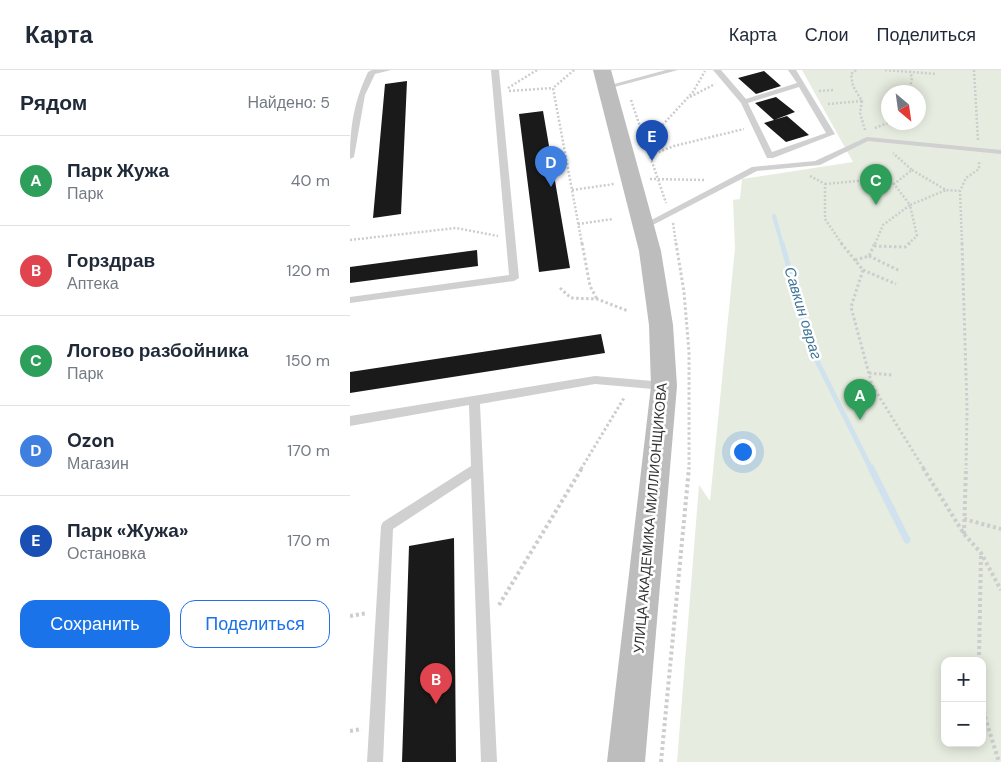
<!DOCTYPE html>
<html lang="ru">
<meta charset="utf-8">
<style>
:root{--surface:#fff;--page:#f2f2f3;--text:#1f2937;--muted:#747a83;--line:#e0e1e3;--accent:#1a73e8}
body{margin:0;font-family:"DM Sans",sans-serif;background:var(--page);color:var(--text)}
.controls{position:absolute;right:15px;bottom:15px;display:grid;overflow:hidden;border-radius:10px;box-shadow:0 2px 12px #0003}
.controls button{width:45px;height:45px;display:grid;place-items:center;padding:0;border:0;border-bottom:1px solid var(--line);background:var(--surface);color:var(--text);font:25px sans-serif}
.compass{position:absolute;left:531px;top:15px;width:45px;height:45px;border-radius:50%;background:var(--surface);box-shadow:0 2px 12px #0003;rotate:151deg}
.you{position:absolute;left:392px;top:381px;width:18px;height:18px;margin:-12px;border:4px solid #fff;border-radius:50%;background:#1a73e8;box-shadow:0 0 0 8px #1a73e833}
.badge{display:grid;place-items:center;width:32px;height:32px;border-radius:50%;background:var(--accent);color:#fff;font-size:16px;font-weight:700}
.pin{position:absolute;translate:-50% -41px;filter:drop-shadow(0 1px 2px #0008)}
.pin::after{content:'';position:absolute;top:26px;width:18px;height:15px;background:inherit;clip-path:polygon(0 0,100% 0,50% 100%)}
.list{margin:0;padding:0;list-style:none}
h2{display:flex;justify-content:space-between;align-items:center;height:65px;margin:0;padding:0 20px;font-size:21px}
h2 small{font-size:16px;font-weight:400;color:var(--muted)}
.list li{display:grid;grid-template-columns:32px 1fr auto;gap:15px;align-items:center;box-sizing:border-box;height:90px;padding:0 20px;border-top:1px solid var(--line)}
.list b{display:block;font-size:19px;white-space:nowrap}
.list p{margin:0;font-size:16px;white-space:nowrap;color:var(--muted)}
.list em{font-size:16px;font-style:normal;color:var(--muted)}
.actions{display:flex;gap:10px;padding:15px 20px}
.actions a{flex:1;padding:11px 0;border:1px solid var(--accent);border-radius:15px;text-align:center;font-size:18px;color:var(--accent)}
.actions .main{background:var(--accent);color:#fff}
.map{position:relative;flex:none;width:651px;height:692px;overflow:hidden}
header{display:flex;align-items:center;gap:30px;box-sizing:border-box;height:70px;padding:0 25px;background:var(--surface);border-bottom:1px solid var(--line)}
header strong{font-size:24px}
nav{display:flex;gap:28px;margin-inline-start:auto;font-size:18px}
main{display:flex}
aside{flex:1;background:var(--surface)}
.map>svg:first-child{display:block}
.green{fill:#e6ecdf;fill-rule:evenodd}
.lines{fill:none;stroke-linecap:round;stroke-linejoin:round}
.stream-far2{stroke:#cfe2ee;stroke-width:4}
.stream-far1{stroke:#cfe2ee;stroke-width:5}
.stream{stroke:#cfe2ee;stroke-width:7}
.building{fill:#1a1a1a}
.path-far2{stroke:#cdcdcd;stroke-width:2.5;stroke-dasharray:2 2;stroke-linecap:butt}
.path-far1{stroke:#cdcdcd;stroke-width:3;stroke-dasharray:2.5 2.5;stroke-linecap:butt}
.path{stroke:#cdcdcd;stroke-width:4;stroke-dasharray:3 3;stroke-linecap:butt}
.lane{fill:#d0d0d0;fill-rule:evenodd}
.secondary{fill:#bdbdbd;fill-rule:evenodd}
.labels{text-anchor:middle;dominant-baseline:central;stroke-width:5;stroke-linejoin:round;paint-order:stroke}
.street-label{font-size:14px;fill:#333;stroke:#fff}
.water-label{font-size:15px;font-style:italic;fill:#3f7597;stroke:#fff}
</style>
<header>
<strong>Карта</strong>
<nav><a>Карта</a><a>Слои</a><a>Поделиться</a></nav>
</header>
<main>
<aside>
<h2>Рядом<small>Найдено: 5</small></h2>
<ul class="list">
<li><span class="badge" style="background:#2e9e5b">A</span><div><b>Парк Жужа</b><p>Парк</p></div><em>40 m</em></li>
<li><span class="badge" style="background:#e0444e">B</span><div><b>Горздрав</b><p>Аптека</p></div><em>120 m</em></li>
<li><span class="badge" style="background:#2e9e5b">C</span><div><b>Логово разбойника</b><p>Парк</p></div><em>150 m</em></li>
<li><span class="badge" style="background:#3f7fe0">D</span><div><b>Ozon</b><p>Магазин</p></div><em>170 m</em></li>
<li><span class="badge" style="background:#1a4fb4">E</span><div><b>Парк «Жужа»</b><p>Остановка</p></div><em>170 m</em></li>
</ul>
<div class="actions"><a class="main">Сохранить</a><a>Поделиться</a></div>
</aside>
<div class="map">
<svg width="651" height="692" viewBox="0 0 651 692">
<rect width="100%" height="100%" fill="#fff"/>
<!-- green -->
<path class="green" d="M452,0H651V692H327L349,415L360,431L385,178L383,130L390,129L392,109L503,92ZM538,22H568V52H538ZM595,591H632V673H595Z"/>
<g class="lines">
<!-- stream-far2 -->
<path class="stream-far2" d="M424,146L432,174"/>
<!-- stream-far1 -->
<path class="stream-far1" d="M432,173L463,283L521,399"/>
<!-- stream -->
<path class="stream" d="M521,398L557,470"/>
</g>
<!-- building -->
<path class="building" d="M414,1L431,16L406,24L388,8Z
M57,11L51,144L23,148L35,14Z
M426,27L445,42L424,50L405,33Z
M193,41L220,198L189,202L169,44Z
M437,46L459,65L436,72L414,53Z
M127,180L128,196L0,213V197Z
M251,264L255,283L0,323V302Z
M104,468L106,692H52L59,476Z"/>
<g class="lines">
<!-- path-far2 -->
<path class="path-far2" d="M224,0L203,18L232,174
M506,0L501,4L503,16L512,31L510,43L515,60
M535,0L587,4
M624,0L628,70
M158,18L187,0
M159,21L203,18
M469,21L484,20
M559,22L562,8L560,1
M340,27L365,14
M281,30L316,133
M478,34L512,31
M525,58L540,52
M301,84L306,62L343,22L355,1
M301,85L324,76L394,59
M562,100L596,120L610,121
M460,106L475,114V149L492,174
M300,109L356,110
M475,114L518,110L544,114
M222,120L264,114
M323,153L326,174
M228,154L263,149
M0,170L106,158L148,166
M525,174L533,155L560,135L544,114L562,100L543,83
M558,174L567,166L560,135L596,120
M612,174L610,121L616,108L629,99V91"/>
<!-- path-far1 -->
<path class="path-far1" d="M232,173L240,216L247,229
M326,173L334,222L339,282V399
M491,173L513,200L501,237L522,315L574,399
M612,173L617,338L616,399
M524,176L555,177L560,173
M519,186L550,201
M505,190L519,186L525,173
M513,200L546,214
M210,218L221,228L247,229L278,241
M519,303L542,305
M231,399L274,328"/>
<!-- path -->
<path class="path" d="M573,398L614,464L631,483L651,520
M614,449L651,459
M614,464L616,398
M149,535L232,398
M0,546L17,543
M629,591L631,484
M632,623L635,647L649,692
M0,661L12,659
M311,692L339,398"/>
<!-- lane -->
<path class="lane" d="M22,0H41L25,4L15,25L4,87L0,89C0,56 4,32 18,2Z
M141,0H149L169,208L164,211L0,233V227L159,205Z
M316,0H328L257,19L253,17Z
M363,0H371L396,29L447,13L438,0H446L485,64L423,88H417L391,33ZM449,17L476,63L422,82L398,33Z
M517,67L651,80V84L518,71L470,95L407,101L297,158L294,159L290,156L402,97L465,91Z
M245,306L314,312L319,316L314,320L245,314L130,334L147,692H131L121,408L43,459L33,692H17L31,456L33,452L121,396L119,335L0,356V346Z"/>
<!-- secondary -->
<path class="secondary" d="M243,0H261L311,181L323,255L327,316L295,692H257L301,316L299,255L289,181Z"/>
</g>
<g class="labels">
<!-- street labels -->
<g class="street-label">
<text transform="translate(300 448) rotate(-85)">УЛИЦА АКАДЕМИКА МИЛЛИОНЩИКОВА</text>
</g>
<!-- water labels -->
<g class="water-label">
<text transform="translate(453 243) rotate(73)">Савкин овраг</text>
</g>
</g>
</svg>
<div class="controls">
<button>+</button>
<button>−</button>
</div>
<svg class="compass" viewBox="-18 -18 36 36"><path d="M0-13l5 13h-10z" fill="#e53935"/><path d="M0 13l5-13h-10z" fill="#747a83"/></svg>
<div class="you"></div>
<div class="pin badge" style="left:510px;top:350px;background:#2e9e5b">A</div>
<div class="pin badge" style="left:86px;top:634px;background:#e0444e">B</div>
<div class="pin badge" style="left:526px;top:135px;background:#2e9e5b">C</div>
<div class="pin badge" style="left:201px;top:117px;background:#3f7fe0">D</div>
<div class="pin badge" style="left:302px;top:91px;background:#1a4fb4">E</div>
</div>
</main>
